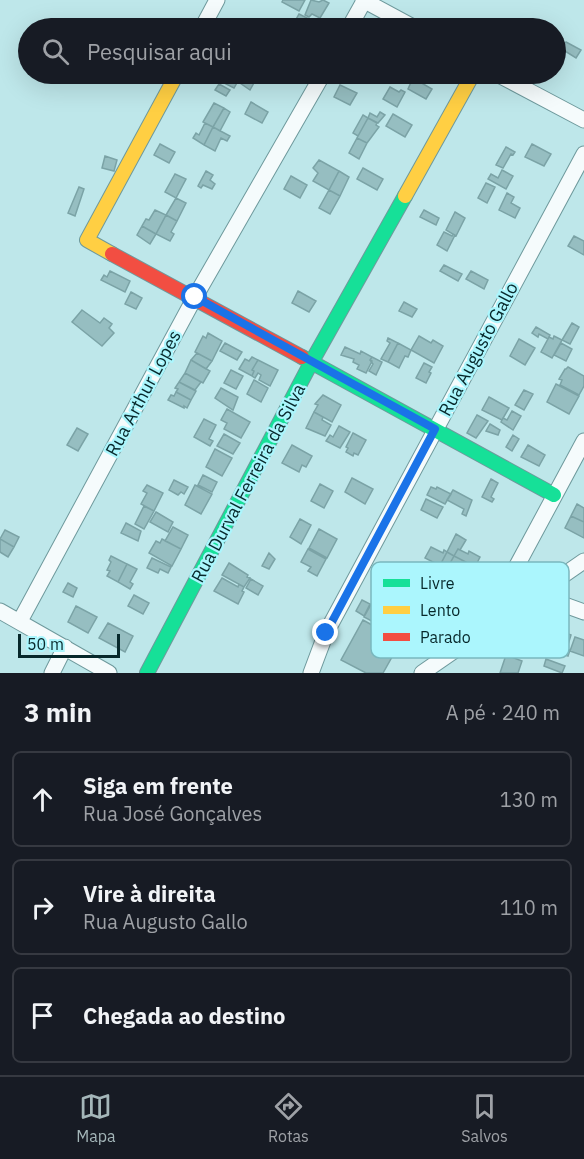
<!DOCTYPE html>
<html lang="pt">
<meta charset="utf-8">
<style>
:root{--surface:#171b24;--page:#20242c;--text:#f1f3f6;--muted:#9ea1a6;--line:#363941;--accent:#a4b6b9}
body{margin:0;font-family:"IBM Plex Sans",sans-serif;background:var(--page);color:var(--text)}
.scale{position:absolute;left:18px;bottom:15px;width:102px;box-sizing:border-box;padding-left:6px;border:3px solid #07282b;border-top:0;font-size:16px;line-height:21px;white-space:nowrap;color:#07282b;-webkit-text-stroke:4px #abf6fd;paint-order:stroke}
.stop{position:absolute;width:18px;height:18px;margin:-14px;border:4px solid #1a73e8;border-radius:50%;background:#fff}
.stop.end{background:#1a73e8;border-color:#fff;box-shadow:0 2px 6px #0008}
.list{margin:0;padding:0;list-style:none}
h2{display:flex;justify-content:space-between;align-items:center;height:78px;margin:0;padding:0 24px;font-size:26px}
h2 small{font-size:20px;font-weight:400;color:var(--muted)}
.list li{display:grid;grid-template-columns:39px 1fr auto;gap:18px;align-items:center;box-sizing:border-box;height:96px;margin:0 12px 12px;padding:0 12px;border:2px solid var(--line);border-radius:9px}
.list b{display:block;font-size:22px;white-space:nowrap}
.list p{margin:0;font-size:20px;white-space:nowrap;color:var(--muted)}
.list em{font-size:20px;font-style:normal;color:var(--muted)}
.icon{flex:none;width:33px;height:33px;fill:none;stroke:currentColor;stroke-width:2;stroke-linecap:round;stroke-linejoin:round}
.map{position:relative;flex:none;width:584px;height:673px;overflow:hidden}
.search{position:absolute;background:var(--surface);box-shadow:0 6px 24px #0002;left:18px;right:18px;top:18px;height:66px;display:flex;align-items:center;gap:15px;box-sizing:border-box;padding:0 21px;border-radius:33px;color:var(--muted);font-size:22px}
.sheet{height:402px;background:var(--surface)}
nav{display:flex;justify-content:space-around;align-items:center;box-sizing:border-box;height:84px;border-top:2px solid var(--line);background:var(--surface);font-size:16px;color:var(--muted)}
nav a{display:grid;justify-items:center;gap:3px}
nav .on{color:var(--accent)}
.map>svg:first-child{display:block}
.building{fill:#96bec1;stroke:#7ba3a6;stroke-width:1.5}
.lines{fill:none;stroke-linecap:round;stroke-linejoin:round}
.street-casing{stroke:#6e999c;stroke-width:17}
.fast-casing{stroke:#6e999c;stroke-width:16}
.slow-casing{stroke:#6e999c;stroke-width:16}
.jam-casing{stroke:#6e999c;stroke-width:16}
.street{stroke:#f5fbfc;stroke-width:15}
.fast{stroke:#16e098;stroke-width:14}
.slow{stroke:#ffcf43;stroke-width:14}
.jam{stroke:#f24e42;stroke-width:14}
.route{stroke:#1a73e8;stroke-width:8}
.labels{text-anchor:middle;dominant-baseline:central;stroke-width:4.5;stroke-linejoin:round;paint-order:stroke}
.street-label{font-size:18px;fill:#07282b;stroke:#abf6fd}
.key{fill:#abf6fd;stroke:#7ab8be;stroke-width:1.5}
.key-label{font-size:16px;fill:#07282b}
</style>
<div class="map">
<svg width="584" height="673" viewBox="0 0 584 673">
<rect width="100%" height="100%" fill="#bee7ea"/>
<!-- building -->
<path class="building" d="M283,0H305L299,11L282,2Z
M311,0L319,2L323,0L329,3L320,18L312,14L309,17L305,15Z
M299,14L317,23L315,28H300L293,25Z
M566,42L581,50L576,58L565,51L564,54L560,52L562,49L556,46Z
M229,74H242L234,88L224,83Z
M418,74H437L436,75L439,77L435,83Z
M248,77L255,81L250,90L240,83L243,78L246,80Z
M413,78L432,89L426,99L408,89Z
M219,84L230,90L226,96L215,90Z
M340,85L357,93L350,105L334,97Z
M390,87L399,92L401,90L405,92L397,107L383,99Z
M251,102L268,112L262,123L245,114Z
M214,103L224,108L213,127L203,122Z
M224,108L230,112L220,131L213,127Z
M380,112L385,115L378,123L368,118L370,113L377,117Z
M393,114L412,125L405,137L386,126Z
M363,115L368,118L358,136L353,133Z
M368,118L377,123L376,125L379,127L367,143L357,138Z
M205,123L213,127L204,145L193,138L196,133L199,135Z
M213,127L230,136L227,141L221,138L215,151L204,145Z
M357,138L367,143L359,159L349,153Z
M160,144L175,152L169,163L154,155Z
M532,144L551,154L544,166L525,157Z
M506,147L515,152L513,155L511,154L503,168L496,165Z
M105,156L117,160L114,171L102,168Z
M319,160L339,171L329,190L313,181L318,173L313,168Z
M363,168L383,179L377,190L357,179Z
M502,170L513,176L506,189L488,179L491,174L498,178Z
M206,171L213,175L210,180L215,184L212,189L203,185L201,188L198,186Z
M339,171L349,177L340,196L329,190Z
M175,174L186,179L176,198L165,192Z
M291,176L307,185L300,198L284,189Z
M486,183L495,187L487,203L478,198Z
M79,187L84,189L75,216L68,213Z
M329,190L340,196L330,214L319,208Z
M507,193L514,197L511,203L520,208L515,218L499,210Z
M176,198L186,203L177,221L166,215Z
M155,210L166,215L156,234L142,226L146,219L149,220Z
M424,210L439,218L436,225L420,217Z
M455,212L465,218L456,236L446,230Z
M166,215L177,221L171,232L174,234L170,241L156,234Z
M142,226L156,234L150,244L137,235Z
M444,232L452,236L453,234L455,235L447,251L437,245Z
M574,236L584,241V255L568,246Z
M444,265L462,274L458,281L440,271Z
M110,271L130,281L125,292L101,280L104,275L107,277Z
M471,271L488,280L484,289L466,279Z
M298,291L316,301L309,312L292,303Z
M131,292L142,298L136,309L125,304Z
M404,302L417,309L412,317L399,311Z
M82,310L100,323L104,318L112,324L109,328L114,333L102,346L72,322Z
M572,323L579,327L570,344L562,340Z
M536,327L550,335L548,339L539,334L538,337L532,333Z
M208,333L222,341L212,361L195,352L203,336L206,338Z
M419,336L431,343L433,340L443,346L434,363L411,350Z
M554,336L562,340L552,358L541,352L549,337L553,339Z
M388,338L398,343L388,362L381,359L390,343L387,341Z
M519,339L535,348L525,365L510,356Z
M225,343L242,352L237,360L220,351Z
M398,343L411,350L408,357L405,356L399,368L388,362Z
M561,343L572,349L566,361L554,355Z
M345,347L360,354L361,351L372,357L370,360L372,361L366,373L357,369L359,365L353,362L354,359L341,355Z
M197,353L212,361L206,369L191,360Z
M252,357L258,360L252,370L254,371L252,376L239,369L245,359L249,361Z
M372,357L382,362L376,375L369,371L373,364L370,360Z
M191,360L210,371L203,383L185,373Z
M258,360L278,370L270,386L259,380L261,375L258,373L255,378L252,376L254,371L252,370Z
M424,363L432,367L429,372L431,373L426,383L416,378Z
M568,367L584,376V386L579,395L560,385L562,380L559,379L565,369H566Z
M231,370L243,376L236,389L224,383Z
M185,373L201,382L195,390L179,382Z
M254,380L268,388L261,402L247,394Z
M179,382L196,391L191,400L176,392L178,389L175,388Z
M556,384L579,396L569,414L547,402Z
M221,388L238,397L233,410L215,398Z
M524,390L533,394L524,410L515,405Z
M176,392L191,400L187,408L184,406V408L168,400L171,395L174,396Z
M323,395L341,405L332,422L314,412L318,405L315,404Z
M489,397L509,408L502,420L482,410Z
M227,409L250,422L241,438L224,429L227,423L221,420Z
M512,411L521,416L513,430L501,422L503,418L507,420Z
M314,412L323,417L322,420L331,425L325,436L306,428Z
M477,415L488,421L476,438L467,433Z
M204,419L216,425L209,439L213,441L210,446L194,437Z
M490,424L500,430L498,435L486,431Z
M339,426L350,432L340,448L326,441L330,435L333,437Z
M77,428L88,434L78,451L67,445Z
M353,433L366,440L358,455L354,453L353,456L346,452L348,448L346,447Z
M224,434L240,443L233,454L217,446Z
M513,435L519,439L512,451L506,447Z
M292,445L312,456L306,467L302,465L299,472L282,463Z
M528,445L545,455L539,466L521,457Z
M215,449L232,458L222,476L206,467Z
M203,475L217,482L212,492L198,485Z
M352,478L373,489L365,504L345,492Z
M491,479L498,483L491,497L494,499L492,502L482,497Z
M174,480L188,487L184,494L181,492L178,495L169,490Z
M320,484L333,491L324,508L311,501Z
M147,485L163,493L154,511L141,504L147,493L143,491Z
M195,485L212,494L201,514L185,505Z
M431,487L436,489L437,487L451,494L445,504L427,495Z
M453,490L472,500L466,516L462,514L464,509L447,500Z
M426,499L443,507L437,518L421,510Z
M577,504L584,508V522L571,516Z
M144,506L154,511L144,529L135,524Z
M156,512L173,522L168,532L150,522Z
M571,516L584,522V538L565,528Z
M300,519L311,525L301,544L290,537Z
M126,523L141,531L138,541L121,533Z
M173,527L188,535L181,549L165,541Z
M319,529L337,539L327,558L309,548Z
M5,530L19,537L14,547L0,539Z
M456,534L466,540L460,550L458,549L454,556L447,552Z
M0,539L14,547L8,557L0,552Z
M162,539L181,549L172,566L149,553L156,541L160,543Z
M431,547L443,553L444,550L447,552L438,569L433,567L435,563L425,558Z
M308,549L326,559L317,576L308,571L311,567L301,562Z
M458,549L468,554L469,551L480,557L475,567L454,556Z
M447,552L454,556L449,565H447L444,573L438,569Z
M269,553L275,559L269,569L262,566Z
M111,556L127,564L118,582L107,576L110,571L107,570L111,562L109,560Z
M454,556L466,562L456,580L444,573L447,565H449Z
M152,558L171,567L168,573L160,569L158,573L147,568Z
M229,563L248,575L247,577L250,578L244,587L222,575Z
M127,564L137,569L130,582L133,584L130,589L118,582Z
M222,578L238,587L239,584L244,587L242,591L244,592L238,604L214,591Z
M251,579L263,586L258,595L246,588Z
M68,583L77,588L73,597L63,592Z
M134,595L149,603L143,614L128,606Z
M362,600L370,604L364,616L356,611Z
M373,601L392,611L383,627L364,617Z
M76,606L97,617L88,633L68,622Z
M363,620L401,641L383,673H366L341,660Z
M108,623L133,636L125,652L99,638Z
M557,630L571,635L567,648L570,650L568,656L549,649Z
M575,637L584,640V656L570,651Z
M506,655L522,661L518,673H500Z
M546,659L565,666L562,673L544,666Z"/>
<g class="lines">
<!-- street casing -->
<g class="street-casing">
<path id="street" d="M363,0L415,28
M202,28L217,0
M349,28L364,1
M497,74L584,120
M537,595L584,612
M0,611L109,673
M511,612L510,590L513,573L584,441
M20,621L195,297L323,74
M52,673L65,647
M311,673L326,633L584,154
M422,673L584,561"/>
</g>
<!-- fast casing -->
<g class="fast-casing">
<path id="fast" d="M302,357L554,495
M147,673L311,363L405,196"/>
</g>
<!-- slow casing -->
<g class="slow-casing">
<path id="slow" d="M405,196L473,74
M112,254L87,240L177,74"/>
</g>
<!-- jam casing -->
<g class="jam-casing">
<path id="jam" d="M112,254L302,357"/>
</g>
<!-- street -->
<use href="#street" class="street"/>
<!-- fast -->
<use href="#fast" class="fast"/>
<!-- slow -->
<use href="#slow" class="slow"/>
<!-- jam -->
<use href="#jam" class="jam"/>
</g>
<g class="lines">
<!-- route -->
<path class="route" d="M195,297L435,429L326,633"/>
</g>
<g class="labels">
<!-- street labels -->
<g class="street-label">
<text transform="translate(478 349) rotate(-62)">Rua Augusto Gallo</text>
<text transform="translate(143 393) rotate(-62)">Rua Arthur Lopes</text>
<text transform="translate(248 483) rotate(-62)">Rua Durval Ferreira da Silva</text>
</g>
</g>
<!-- legend -->
<rect x="371" y="562" width="198" height="96" rx="9" class="key"/>
<rect x="383" y="579" width="27" height="8" fill="#16e098"/>
<rect x="383" y="606" width="27" height="8" fill="#ffcf43"/>
<rect x="383" y="633" width="27" height="8" fill="#f24e42"/>
<g class="key-label">
<text x="420" y="589">Livre</text>
<text x="420" y="616">Lento</text>
<text x="420" y="643">Parado</text>
</g>
</svg>
<div class="scale">50 m</div>
<div class="stop" style="left:195px;top:297px"></div>
<div class="stop end" style="left:326px;top:633px"></div>
<div class="search"><svg class="icon" aria-label="search" viewBox="0 0 24 24"><circle cx="10" cy="10" r="6"/><path d="M15 15l6 6"/></svg>Pesquisar aqui</div>
</div>
<section class="sheet">
<h2>3 min<small>A pé · 240 m</small></h2>
<ul class="list">
<li><svg class="icon" aria-label="ahead" viewBox="0 0 24 24"><path d="M12 20V5M6 11l6-6 6 6"/></svg><div><b>Siga em frente</b><p>Rua José Gonçalves</p></div><em>130 m</em></li>
<li><svg class="icon" aria-label="right" viewBox="0 0 24 24"><path d="M7 20v-9h11M14 6l5 5-5 5"/></svg><div><b>Vire à direita</b><p>Rua Augusto Gallo</p></div><em>110 m</em></li>
<li><svg class="icon" aria-label="arrive" viewBox="0 0 24 24"><path d="M6 21V4h12l-3 4 3 4H6"/></svg><div><b>Chegada ao destino</b></div></li>
</ul>
</section>
<nav>
<a class="on"><svg class="icon" aria-label="map" viewBox="0 0 24 24"><path d="M3 6l6-2 6 2 6-2v14l-6 2-6-2-6 2zM9 4v14M15 6v14"/></svg>Mapa</a>
<a><svg class="icon" aria-label="directions" viewBox="0 0 24 24"><path d="M12 3l9 9-9 9-9-9zM9 14v-3h6M13 9l2 2-2 2"/></svg>Rotas</a>
<a><svg class="icon" aria-label="saved" viewBox="0 0 24 24"><path d="M7 4h10v16l-5-4-5 4z"/></svg>Salvos</a>
</nav>
